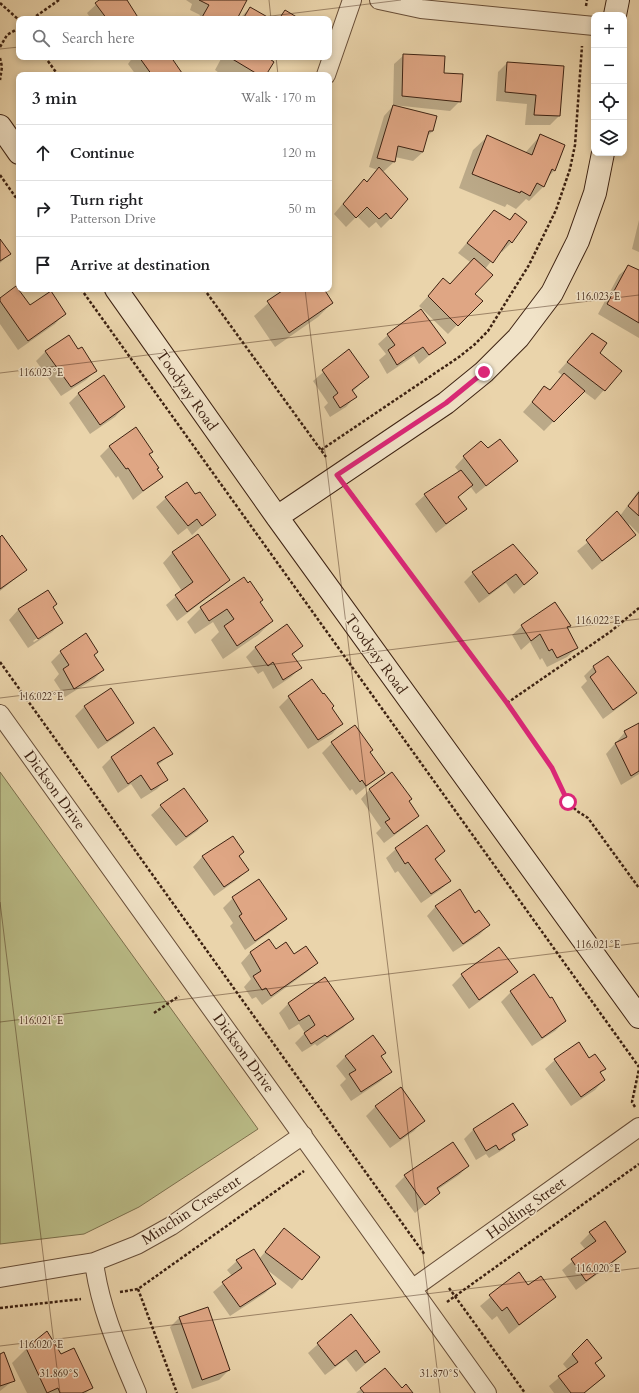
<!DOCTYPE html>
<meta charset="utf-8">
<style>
:root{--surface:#fff;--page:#f6f6f6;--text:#202124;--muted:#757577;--line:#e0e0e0}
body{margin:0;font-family:Cardo,serif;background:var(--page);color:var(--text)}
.controls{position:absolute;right:12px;top:12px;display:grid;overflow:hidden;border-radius:8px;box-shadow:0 2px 6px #0003}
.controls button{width:36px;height:36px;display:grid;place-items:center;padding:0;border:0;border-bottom:1px solid var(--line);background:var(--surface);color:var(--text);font:20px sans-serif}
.stop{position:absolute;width:12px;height:12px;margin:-9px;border:3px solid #db2777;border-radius:50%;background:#fff}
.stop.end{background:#db2777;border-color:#fff;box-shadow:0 1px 4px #0008}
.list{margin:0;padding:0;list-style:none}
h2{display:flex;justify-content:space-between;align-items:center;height:52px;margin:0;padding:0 16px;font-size:17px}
h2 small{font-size:13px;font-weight:400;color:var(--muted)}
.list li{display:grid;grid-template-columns:26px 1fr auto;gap:12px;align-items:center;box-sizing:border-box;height:56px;padding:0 16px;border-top:1px solid var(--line)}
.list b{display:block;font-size:15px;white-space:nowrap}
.list p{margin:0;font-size:13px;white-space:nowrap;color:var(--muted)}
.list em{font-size:13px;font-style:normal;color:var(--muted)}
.icon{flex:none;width:22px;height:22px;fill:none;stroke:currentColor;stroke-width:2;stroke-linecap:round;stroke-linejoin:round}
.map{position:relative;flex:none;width:639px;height:1393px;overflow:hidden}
.search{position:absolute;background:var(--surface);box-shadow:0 2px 6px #0003;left:16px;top:16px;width:316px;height:44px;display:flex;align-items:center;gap:10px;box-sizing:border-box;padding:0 14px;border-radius:8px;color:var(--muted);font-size:15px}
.panel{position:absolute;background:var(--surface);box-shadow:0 2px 6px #0003;left:16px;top:72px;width:316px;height:220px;border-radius:8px}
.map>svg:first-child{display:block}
.green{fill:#babc87;stroke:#7c6f4c}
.shadow{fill:#0003;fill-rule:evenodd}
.building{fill:#dfa684;stroke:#3d2212}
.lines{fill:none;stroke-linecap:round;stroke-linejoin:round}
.street-casing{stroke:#684e38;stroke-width:20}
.secondary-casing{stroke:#3d2212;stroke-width:24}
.path{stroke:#3d2212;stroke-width:2.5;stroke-dasharray:3 2;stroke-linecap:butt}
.street{stroke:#f1e3c8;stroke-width:18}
.secondary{stroke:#f1e3c8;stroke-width:22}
.route{stroke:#db2777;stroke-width:5}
.ticks{fill:none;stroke:#3d2212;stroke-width:1;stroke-opacity:0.45}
.labels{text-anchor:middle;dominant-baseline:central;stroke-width:3;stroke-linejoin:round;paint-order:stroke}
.street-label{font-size:15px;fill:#3d2212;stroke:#f1e3c8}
.ticks-label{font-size:10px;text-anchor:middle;fill:#3d2212;stroke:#f1e3c8;stroke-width:3;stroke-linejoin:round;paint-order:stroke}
</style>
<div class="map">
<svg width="639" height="1393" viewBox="0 0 639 1393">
<rect width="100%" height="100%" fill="#ead4ab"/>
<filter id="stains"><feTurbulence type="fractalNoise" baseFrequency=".005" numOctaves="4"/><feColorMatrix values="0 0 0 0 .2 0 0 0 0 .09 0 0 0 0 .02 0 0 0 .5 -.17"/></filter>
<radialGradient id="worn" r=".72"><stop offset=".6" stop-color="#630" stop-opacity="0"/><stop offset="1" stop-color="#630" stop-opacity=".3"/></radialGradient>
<!-- green -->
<path class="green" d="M0,772L258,1129L139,1207L84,1234L0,1244Z"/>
<!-- shadow -->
<path class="shadow" d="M101,0H125L138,19H91L87,13Z
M186,0H246L236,19H198L200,15L190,10L192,4Z
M250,8L269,19H239Z
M404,55L443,73L460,101L450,111L393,105L394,64Z
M133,57H170L178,75H136L128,64Z
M222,57H270L265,75H222L215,70Z
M507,63L559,116L550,125H525L527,104L496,101L498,72Z
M393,106L433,131L426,137L423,152L413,161L395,157L394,162L384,171H381L391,218L381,228L376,222L369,228L357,216L346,227L334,214L354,190L364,180L366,182L378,170L369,167L384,116Z
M540,136L554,171L547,178L543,187L529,201L526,199L516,209L507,204L505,207L459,188L473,150L487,137L525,153Z
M494,211L509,220L515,214L512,242L502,252L500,250L485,269L474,294L481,301L448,334L419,306L443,280L449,285L470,262L458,253Z
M639,220V252L632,249Z
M0,240L10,254L0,263Z
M629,266L639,272V338L598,314L619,275Z
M277,289H323L332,303L318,317L275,347L254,316L280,293Z
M0,299L29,307L64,314L55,324L18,350L0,324Z
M592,334L599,353L604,390L595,400L583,391L544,431L523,412L545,387L549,391L563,376L558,372Z
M388,335L444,343L419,364L414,356L387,374L379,360L386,354L378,344Z
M68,336L95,371L86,380L61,396L36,361L45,352Z
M349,350L368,377L352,392L355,397L346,407L330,417L324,407L328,403L313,381Z
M104,376L124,407L115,417L90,434L69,403L78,394Z
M110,446L148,455L161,477L133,500L118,476L116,478L100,456Z
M488,450L517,461L476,494L470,486L457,498L466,509L436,533L415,504L425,495L459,472L455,467L464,457Z
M639,490V534L628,523L635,535L592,570L577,551L620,516Z
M195,496L215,514L192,535L187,528L178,535L156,507L166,498Z
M197,536L229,580L219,589L177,621L166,605L182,591L163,563L172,553Z
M0,538L26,570L0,591Z
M513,545L527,582L514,594L506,583L479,603L464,582L473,573Z
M48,591L52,607L62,622L52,632L28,648L9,620L18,610ZM52,628V631L34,642L33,641Z
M259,603L272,621L258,635L223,659L211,640L219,632L213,622L195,634L187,622L201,608Z
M522,626H570L566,629L577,648L567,657L547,667L542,658L540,660L530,642L521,650L512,635Z
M86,635L93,656L103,670L94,679L65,697L54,680L59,674L51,662L61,652Z
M302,646L292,655L300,668L291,677L273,689L263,671L258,674L246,657L256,647Z
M607,657L636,693L626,702L603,719L581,687L587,681L584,676L593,667Z
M289,697L331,708L341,724L332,734L308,749L279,707Z
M85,706L133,723L123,732L98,749L75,716Z
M639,724V774L621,785L606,754L625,732Z
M355,726L369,752L383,773L356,795L352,789L350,791L322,753L332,743Z
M171,754L158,765L166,780L157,789L141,799L131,784L118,793L102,767L112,757Z
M370,789L408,802L418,816L408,825L384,843L376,833L381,828L361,799Z
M161,806L207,821L197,831L176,846L151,815Z
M233,837L238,857L248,870L238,879L214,896L193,867L202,857Z
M396,849L444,851L435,860L450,881L440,890L421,903L398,871L395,873L386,858Z
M258,880L285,919L276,928L245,950L230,926L233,923L223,908L233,898Z
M436,906L475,914L489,925L479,935L453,952L427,916Z
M269,941L275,951L317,963L307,972L262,1005L256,997L252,999L244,987L251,979L241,963L250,953Z
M499,948L516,972L507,981L469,1009L452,985L462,975Z
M511,992L565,1021L555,1031L532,1046L501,1002Z
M289,1003L352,1019L343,1028L317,1046L315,1044L302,1052L295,1043L305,1033L299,1024L289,1030L279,1013Z
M373,1037L385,1053L380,1057L390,1072L381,1081L351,1101L340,1085L346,1079L336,1066L345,1057Z
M589,1059L604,1069L600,1073L604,1080L595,1090L571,1106L545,1069L555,1060Z
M513,1104L526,1125L512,1137L513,1139L504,1149L489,1158L486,1154L476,1160L464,1139L473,1130Z
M376,1106L423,1121L414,1131L390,1148L366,1116Z
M453,1143L468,1166L459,1175L437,1190L439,1193L415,1213L395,1186L405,1176Z
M605,1223L625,1252L615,1261L576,1290L562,1270L586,1250L580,1243L590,1233Z
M284,1230L318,1257L292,1289L266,1269L275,1284L265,1293L230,1316L213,1292L232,1276L227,1270L237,1261L259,1259Z
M519,1273L528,1287L554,1297L509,1334L497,1316L492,1320L480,1306Z
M351,1315L379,1352L356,1372L346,1359L325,1375L308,1353Z
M179,1318L229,1370L219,1380L192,1389L170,1327Z
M47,1333L61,1355L92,1387L86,1393H27L12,1363L26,1349Z
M572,1354L601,1358L594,1364L604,1376L585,1393H554L549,1386L568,1370L563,1364Z
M0,1355L14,1380L0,1391Z
M385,1370L401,1389L411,1393H356Z"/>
<!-- building -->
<path class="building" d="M99,0H127L139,19H107L95,3Z
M199,0H247L237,19H201L209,5Z
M250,7L271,19H243Z
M285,10L300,19H279Z
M403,54L445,56L444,73L463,74L461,102L402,96Z
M139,57H171L182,73L179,75H152Z
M229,57H271L270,59L274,62L266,75H259Z
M507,62L564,66L560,116L534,115L536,95L505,92Z
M393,105L437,116L433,131H429L423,152L398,146L395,162L377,158Z
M540,134L565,145L555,171L552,169L544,187L537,183L530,196L521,191L520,193L472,174L487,135L532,155Z
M379,167L408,199L391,219L386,213L379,219L367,207L356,218L343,204L364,179L367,182Z
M494,210L510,220L515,213L527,222L512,243L509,240L493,263L467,243Z
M0,239L11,254L0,261Z
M474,258L493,275L475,294L483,301L458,326L428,296L443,278L450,284Z
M628,265L639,270V323L607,304Z
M16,286L30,305L51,291L66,314L28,341L0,301V298Z
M285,289H324L333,303L289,333L267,301Z
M421,309L446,343L429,355L423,347L397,365L388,350L395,345L387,334Z
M592,333L607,343L600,353L622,371L605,391L567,362Z
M69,335L78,349L82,347L97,371L71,387L45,351Z
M349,349L369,377L352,390L357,397L340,408L333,397L338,393L322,370Z
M564,373L585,391L554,422L532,402L544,386L550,390Z
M104,375L125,407L100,425L78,393Z
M136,427L153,452L149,454L159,468L157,469L163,477L143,491L128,468L126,469L109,446Z
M500,439L518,461L486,486L463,456L481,441L488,448Z
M461,470L473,485L458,497L467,509L446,524L424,494Z
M187,482L195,494L200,492L216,515L202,526L197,519L188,526L165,497Z
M639,492V516L628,506Z
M617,511L636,535L602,561L586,540Z
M198,534L230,580L187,612L175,595L193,582L172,552Z
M2,535L27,570L0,589V537Z
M513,544L538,573L524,585L516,574L489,594L472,572Z
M244,577L248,583L250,581L263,600L260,602L273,621L237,646L224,626L234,619L227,609L209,621L200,607Z
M48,590L57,604L53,607L63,623L38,639L18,609Z
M555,602L571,626L567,627L578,648L557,658L552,649L549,651L540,634L531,641L521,625Z
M287,624L303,646L292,654L302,668L283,680L273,662L268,666L255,647Z
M86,633L98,652L94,655L104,670L74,689L63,669L69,665L60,651Z
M608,656L637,693L613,710L590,677L596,672L593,666Z
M312,679L323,694L324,693L334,706L332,708L343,724L318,740L288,696Z
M111,688L134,723L107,741L84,706Z
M639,723V771L631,776L615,743L627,737L624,731Z
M355,725L373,750L370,752L385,773L366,786L362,780L360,782L331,742Z
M154,727L173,754L157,763L168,780L151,790L141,775L128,784L111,757Z
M392,772L412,799L409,801L419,816L394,834L385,822L390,819L369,789Z
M184,788L208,821L186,837L160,805Z
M427,825L445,851L435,859L451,881L431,894L408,862L405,864L395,848Z
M233,836L244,852L239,856L249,870L224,887L202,856Z
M259,879L287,919L255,941L239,916L242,914L232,897Z
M460,889L475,913L479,910L490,925L463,944L435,906Z
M269,939L276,949L286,942L294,954L306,946L318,963L271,996L266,988L262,990L253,976L261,971L250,952Z
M499,947L518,972L479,1000L461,974Z
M534,974L550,998L552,997L566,1021L542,1038L510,991Z
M325,977L354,1019L327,1037L325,1035L311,1044L304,1033L315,1025L309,1015L299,1021L288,1003Z
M373,1035L386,1053L381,1056L392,1072L361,1092L349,1074L356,1070L345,1056Z
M579,1042L589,1058L595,1054L606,1069L600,1072L605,1080L581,1097L554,1059Z
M401,1087L425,1121L400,1139L375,1106Z
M513,1103L528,1125L512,1134L515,1140L499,1150L496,1145L486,1151L473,1129Z
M453,1142L469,1166L437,1188L440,1193L425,1205L404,1175Z
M605,1221L626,1252L586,1281L571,1259L596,1241L589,1232Z
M284,1228L320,1257L302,1280L265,1252Z
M254,1249L276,1284L240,1307L222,1282L242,1268L236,1260Z
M519,1272L528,1285L541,1276L556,1297L519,1325L507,1307L502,1311L489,1295Z
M208,1307L230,1370L202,1380L179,1317Z
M351,1314L380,1352L365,1363L356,1350L335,1366L317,1343Z
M47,1331L61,1354L74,1348L93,1388L82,1393H60L58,1388L47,1393L26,1348Z
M587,1339L602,1358L595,1363L605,1376L584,1393H571L558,1376L578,1362L572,1354Z
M4,1352L15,1381L0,1386V1354Z
M385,1368L402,1388L406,1384L413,1393H364L360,1388Z"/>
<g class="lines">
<!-- street casing -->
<g class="street-casing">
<path id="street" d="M379,0L421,9L594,26
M326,75L352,0
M0,714L487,1393
M94,1262C100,1309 119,1350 137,1393
M0,1278L94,1262L137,1245L171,1226L303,1135
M412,1289L639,1127"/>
</g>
<!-- secondary casing -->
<g class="secondary-casing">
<path id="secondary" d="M615,15L618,0
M0,126L19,153
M116,289L277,517L639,1017
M277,517L446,403L484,372L518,338L552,293L578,241L595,193L603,153"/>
</g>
<!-- path -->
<path class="path" d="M0,3L19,20
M586,6L587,0
M32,19L59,0
M0,47L7,35L19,28
M45,57L58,75
M0,58L2,67L0,80
M0,175L19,202
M81,289L639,1067
M204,289L326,457
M321,450L459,357L474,345L488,331L529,265L556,210L570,169L575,145L582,46
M352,494L507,703L552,768L568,802L577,811L588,818L639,888
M0,662L425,1255
M507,703L610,632L639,608
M154,1013L179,996
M635,1107L632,1102L639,1069
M449,1288L525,1393
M138,1289L177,1393
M120,1292L138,1289L304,1171
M447,1302L639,1164
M0,1308L81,1299"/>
<!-- street -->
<use href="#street" class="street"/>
<!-- secondary -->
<use href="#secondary" class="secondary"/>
</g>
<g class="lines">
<!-- route -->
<path class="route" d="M484,372L446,403L337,475L507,703L552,768L568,802"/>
</g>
<!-- ticks -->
<path class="ticks" d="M269,0L271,19M247,19L401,0M0,49L19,47M276,57L278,75M305,289L440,1393M0,373L639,295M0,698L639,619M0,902L60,1393M0,1022L639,943M0,1346L639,1268"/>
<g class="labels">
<!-- street labels -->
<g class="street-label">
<text transform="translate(187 390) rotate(55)">Toodyay Road</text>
<text transform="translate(376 654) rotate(54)">Toodyay Road</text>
<text transform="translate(55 790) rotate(54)">Dickson Drive</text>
<text transform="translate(244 1053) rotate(54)">Dickson Drive</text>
<text transform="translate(526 1208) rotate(-36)">Holding Street</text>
<text transform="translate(191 1210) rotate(-33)">Minchin Crescent</text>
</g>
</g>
<g class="ticks-label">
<text x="598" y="300">116.023°E</text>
<text x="41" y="376">116.023°E</text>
<text x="598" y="624">116.022°E</text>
<text x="41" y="700">116.022°E</text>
<text x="598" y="948">116.021°E</text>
<text x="41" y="1024">116.021°E</text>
<text x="598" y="1272">116.020°E</text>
<text x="41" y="1348">116.020°E</text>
<text x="59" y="1377">31.869°S</text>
<text x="439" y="1377">31.870°S</text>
</g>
<rect width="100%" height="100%" filter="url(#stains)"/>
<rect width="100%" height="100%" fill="url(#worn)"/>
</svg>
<div class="controls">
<button>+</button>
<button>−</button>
<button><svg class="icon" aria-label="locate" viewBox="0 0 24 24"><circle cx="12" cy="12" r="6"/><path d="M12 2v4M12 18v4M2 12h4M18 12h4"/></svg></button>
<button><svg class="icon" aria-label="layers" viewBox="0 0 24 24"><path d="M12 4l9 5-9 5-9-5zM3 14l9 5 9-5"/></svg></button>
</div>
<div class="stop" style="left:568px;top:802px"></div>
<div class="stop end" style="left:484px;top:372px"></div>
<div class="search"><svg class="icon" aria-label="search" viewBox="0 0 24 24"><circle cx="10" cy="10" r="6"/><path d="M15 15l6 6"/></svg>Search here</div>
<section class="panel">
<h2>3 min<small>Walk · 170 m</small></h2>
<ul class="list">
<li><svg class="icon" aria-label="ahead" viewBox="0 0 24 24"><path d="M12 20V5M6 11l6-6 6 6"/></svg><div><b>Continue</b></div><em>120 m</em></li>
<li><svg class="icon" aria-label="right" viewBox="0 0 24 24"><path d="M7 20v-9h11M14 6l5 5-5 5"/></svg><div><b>Turn right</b><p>Patterson Drive</p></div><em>50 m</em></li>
<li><svg class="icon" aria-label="arrive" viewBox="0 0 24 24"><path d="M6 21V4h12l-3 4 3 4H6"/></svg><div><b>Arrive at destination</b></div></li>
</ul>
</section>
</div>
